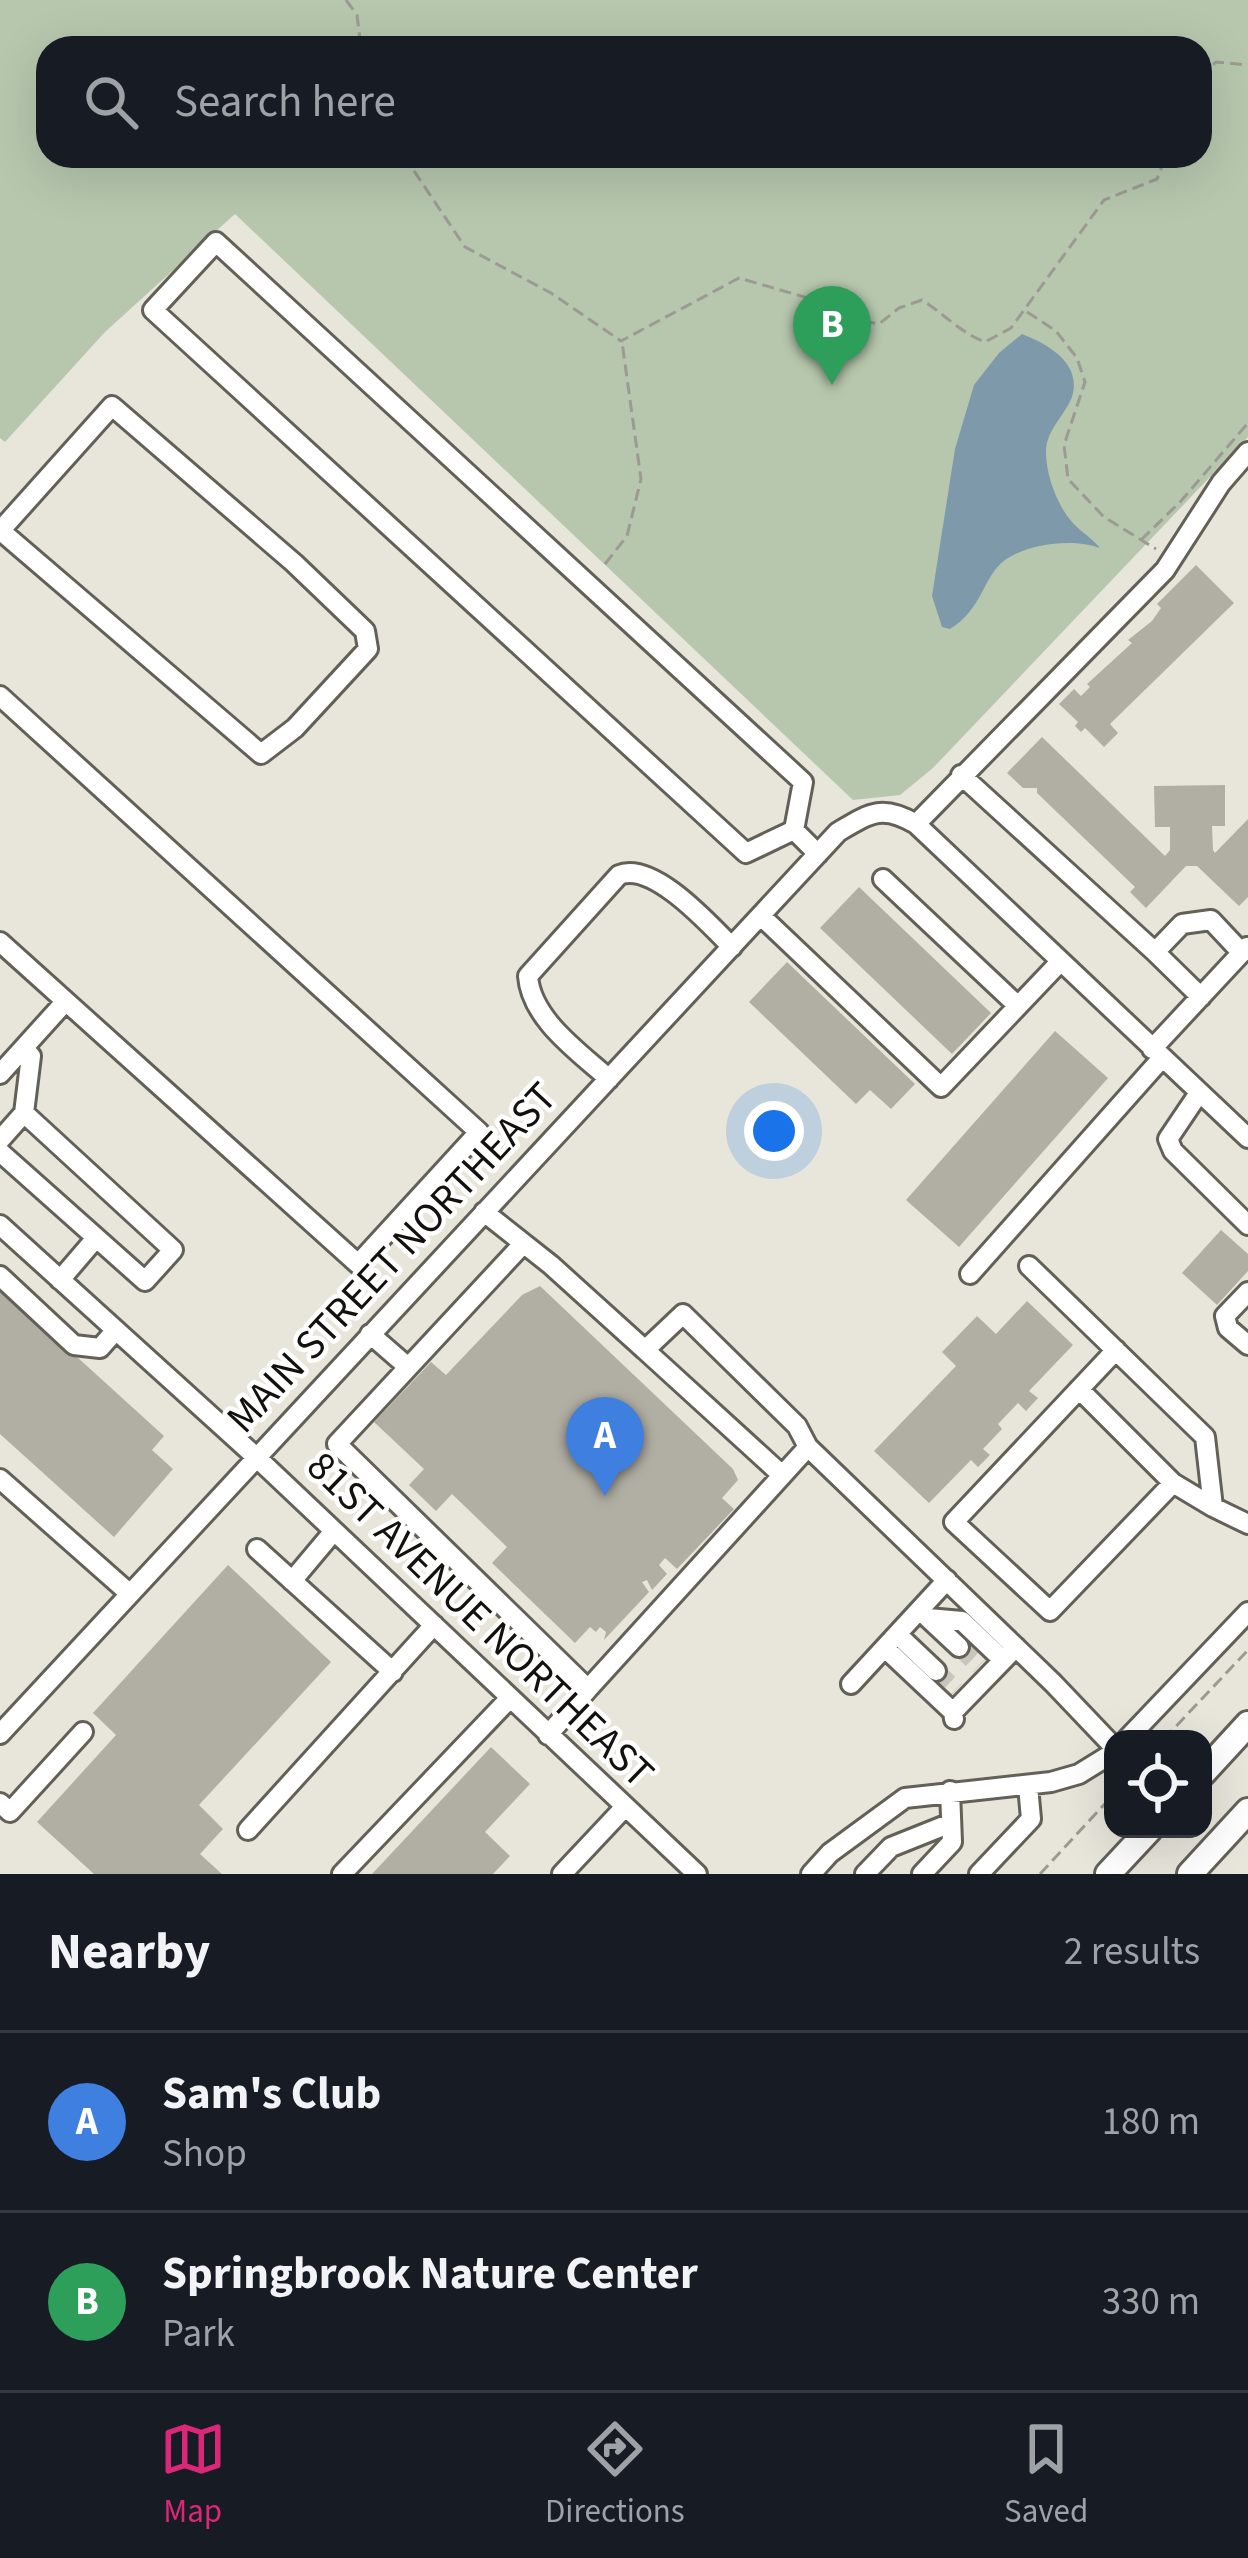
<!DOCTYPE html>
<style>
:root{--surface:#171b24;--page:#242831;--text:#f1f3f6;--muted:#9ea1a6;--line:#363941;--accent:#db2777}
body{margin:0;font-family:"Source Sans 3",sans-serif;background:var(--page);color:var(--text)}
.controls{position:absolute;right:36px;bottom:36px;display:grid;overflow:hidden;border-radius:24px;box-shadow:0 12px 48px #0002}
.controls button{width:108px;height:108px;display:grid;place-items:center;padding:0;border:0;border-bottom:3px solid var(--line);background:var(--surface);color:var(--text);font:60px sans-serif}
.you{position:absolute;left:774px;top:1131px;width:42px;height:42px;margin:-30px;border:9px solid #fff;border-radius:50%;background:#1a73e8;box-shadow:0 0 0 18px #1a73e833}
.badge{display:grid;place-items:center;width:78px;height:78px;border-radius:50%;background:var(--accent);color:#fff;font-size:39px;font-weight:700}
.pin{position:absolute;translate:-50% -99px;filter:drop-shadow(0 3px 6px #0008)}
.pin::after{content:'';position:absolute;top:63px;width:42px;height:36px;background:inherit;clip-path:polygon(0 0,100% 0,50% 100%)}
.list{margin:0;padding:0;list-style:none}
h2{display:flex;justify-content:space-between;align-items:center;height:156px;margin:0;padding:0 48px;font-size:51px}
h2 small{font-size:39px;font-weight:400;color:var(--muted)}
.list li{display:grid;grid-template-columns:78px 1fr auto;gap:36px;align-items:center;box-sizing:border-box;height:180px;padding:0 48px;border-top:3px solid var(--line)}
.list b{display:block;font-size:45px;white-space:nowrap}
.list p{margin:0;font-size:39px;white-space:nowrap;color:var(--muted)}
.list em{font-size:39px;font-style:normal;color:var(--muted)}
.icon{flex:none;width:66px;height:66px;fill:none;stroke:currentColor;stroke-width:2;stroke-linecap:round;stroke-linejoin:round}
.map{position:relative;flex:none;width:1248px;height:1874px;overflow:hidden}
.search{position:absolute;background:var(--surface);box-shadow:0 12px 48px #0002;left:36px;right:36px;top:36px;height:132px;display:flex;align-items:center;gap:30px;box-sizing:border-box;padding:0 42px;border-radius:36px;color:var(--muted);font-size:45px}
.sheet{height:516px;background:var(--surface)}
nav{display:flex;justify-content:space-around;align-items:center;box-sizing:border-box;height:168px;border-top:3px solid var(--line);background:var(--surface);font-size:33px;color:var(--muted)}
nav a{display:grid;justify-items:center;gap:6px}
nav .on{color:var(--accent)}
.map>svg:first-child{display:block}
.green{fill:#b6c7ae;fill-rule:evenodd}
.water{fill:#7d99aa}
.building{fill:#b1afa4}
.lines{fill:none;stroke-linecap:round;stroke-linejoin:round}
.minor-tunnel{stroke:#c8c6bc;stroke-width:18;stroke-dasharray:18 9;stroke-linecap:butt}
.minor-casing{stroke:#636057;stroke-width:24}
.major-casing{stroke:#636057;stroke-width:30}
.path{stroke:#9c9a92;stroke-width:3;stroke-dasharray:12 6;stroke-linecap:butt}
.minor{stroke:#fff;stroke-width:18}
.major{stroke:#fff;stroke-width:24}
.labels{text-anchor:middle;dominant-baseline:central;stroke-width:9;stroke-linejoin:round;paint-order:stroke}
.street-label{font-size:42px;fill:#12110e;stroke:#fff}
</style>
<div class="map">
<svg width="1248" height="1874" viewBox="0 0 1248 1874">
<rect width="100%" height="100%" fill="#e8e6db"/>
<!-- green -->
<path class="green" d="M0,0H1248V437L933,768L900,795L853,800L235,214L105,332L5,442L0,438ZM48,48H1200V156H48Z"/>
<!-- water -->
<path class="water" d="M1022,334C1045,343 1080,361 1073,393C1069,412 1046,428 1046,452C1046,475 1057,505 1072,522C1081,532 1092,538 1100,548C1074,538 1029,543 1005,560C983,576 983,609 950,629L942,627L932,596L955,449L974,385L999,353Z"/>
<!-- building -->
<path class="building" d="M1196,565L1234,603L1110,724L1118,733L1104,747L1085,728L1081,732L1075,726L1078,722L1059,704L1074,689L1081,696L1090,687L1087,684L1132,643L1128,640L1152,621L1161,608L1157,604Z
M1042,737L1165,856L1170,850V827H1155L1154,786L1225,785V826H1212L1213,850L1215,853L1248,819V897L1239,906L1197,866H1186L1146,908L1130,892L1135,887L1037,793V788H1023L1007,773Z
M859,887L991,1013L952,1054L820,928Z
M787,962L915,1084L891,1109L870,1090L856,1104L749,1002Z
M1055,1031L1108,1078L959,1247L906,1200Z
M1221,1230L1248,1254V1271L1217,1305L1182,1273Z
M540,1286L733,1469L738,1480L722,1498L734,1509L677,1569L665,1558L659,1565L667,1574L652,1590L647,1580L642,1582L649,1592L604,1640L606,1632L600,1627L596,1632L590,1627L575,1643L492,1563L507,1547L452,1494L436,1511L409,1485L424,1469L374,1422L431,1362L446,1375L522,1295Z
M0,1287L164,1436L152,1450L173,1469L114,1537L0,1434Z
M1027,1301L1073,1345L1029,1391L1038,1398L1026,1411L1018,1403L998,1424L1002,1429L983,1449L990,1455L978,1467L971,1460L929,1503L874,1451L956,1366L942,1352L977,1316L996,1334Z
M228,1565L331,1662L199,1805L223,1829L200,1854L222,1874H94L37,1822L116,1735L93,1713Z
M491,1747L530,1784L485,1832L510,1856L493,1874H372Z"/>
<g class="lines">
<!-- minor-tunnel -->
<path class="minor-tunnel" d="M959,1647L979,1666
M936,1671L956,1690"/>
<!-- minor casing -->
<g class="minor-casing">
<path id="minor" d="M0,531L112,406L294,563L365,631L368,649L295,728L261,754L1,531
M0,696L479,1132L358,1264L0,942
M961,775L1155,952L1182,924L1211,920L1242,953
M916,824L1165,570L1221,483L1248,452
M794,830L746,853L153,310L216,242L803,782L794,830L818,854
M883,879L1018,1006
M761,916L941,1087L1060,962
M1155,952L1201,997
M1152,1049L1247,947
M0,1074L65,1002
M609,1079C579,1052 531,1019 528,976L619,875C653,861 709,924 732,947
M1199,1093L1168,1139L1173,1151L1248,1225
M0,1140L24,1113L31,1056L24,1049
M0,1152L145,1281L173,1250L24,1113
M484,1212L551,1265L645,1350L683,1314L797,1426L808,1447L1053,1683L1113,1746
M0,1225L255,1456L697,1874
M522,1245L337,1444L588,1689L548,1735
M1029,1266L1205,1437L1213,1507L1248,1524
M970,1274L1162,1058
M0,1276L74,1345L100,1348L116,1330
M60,1280L96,1238
M1248,1292L1225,1316L1228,1328L1248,1345
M370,1334L408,1367
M645,1350L782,1475
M1116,1350L954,1522L1050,1611L1173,1483L1213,1507
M1079,1389L1173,1483
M0,1479L129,1593
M257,1549L393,1672
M292,1581L334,1531
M928,1618L962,1621L1003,1660
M928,1618L959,1647
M898,1635L936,1671
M885,1648L953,1712
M851,1684L947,1580
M588,1689L808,1447
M954,1719L953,1712L1016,1647
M0,1734L838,832C870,813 882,804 916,824L1248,1138
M1127,1739L1248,1612
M0,1803L10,1812L83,1732
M248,1830L434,1625
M342,1874L510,1698
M562,1874L624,1808
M811,1874L830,1853L905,1798L1051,1782L1079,1774L1113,1753
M865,1874L891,1847L951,1823
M922,1874L952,1842L950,1791
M979,1874L1031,1819L1028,1786"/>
</g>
<!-- major casing -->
<g class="major-casing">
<path id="major" d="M1203,1773L1248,1724
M1108,1874L1150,1829
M1190,1874L1248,1811"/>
</g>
<!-- path -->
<path class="path" d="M346,0L357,15L361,48
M1200,77L1216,62L1248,65
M404,156L465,247L551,293L621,341L739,278L825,303L858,320L879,324L899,308L922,300C944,314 961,333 985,342L1011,328L1104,200L1157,179L1166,156
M1027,312L1056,331L1077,358L1085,382L1064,445L1068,479L1104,517L1156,549
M1141,540L1181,501L1248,423
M605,564L627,536L641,479L622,342
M1164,1739L1248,1650
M1040,1874L1113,1795"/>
<!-- minor -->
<use href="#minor" class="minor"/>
<!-- major -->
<use href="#major" class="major"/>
</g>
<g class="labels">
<!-- street labels -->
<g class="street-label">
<text transform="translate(392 1258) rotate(-47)">MAIN STREET NORTHEAST</text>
<text transform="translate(480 1620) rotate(44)">81ST AVENUE NORTHEAST</text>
</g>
</g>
</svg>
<div class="controls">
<button><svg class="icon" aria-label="locate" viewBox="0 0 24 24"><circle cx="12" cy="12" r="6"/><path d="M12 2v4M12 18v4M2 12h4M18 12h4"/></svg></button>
</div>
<div class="you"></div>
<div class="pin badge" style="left:605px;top:1496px;background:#3f7fe0">A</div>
<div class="pin badge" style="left:832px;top:385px;background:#2e9e5b">B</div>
<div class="search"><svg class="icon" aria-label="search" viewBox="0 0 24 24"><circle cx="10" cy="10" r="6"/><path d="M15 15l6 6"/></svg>Search here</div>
</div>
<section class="sheet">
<h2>Nearby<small>2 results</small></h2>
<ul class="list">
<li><span class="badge" style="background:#3f7fe0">A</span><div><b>Sam's Club</b><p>Shop</p></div><em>180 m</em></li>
<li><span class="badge" style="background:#2e9e5b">B</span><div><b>Springbrook Nature Center</b><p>Park</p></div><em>330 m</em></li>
</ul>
</section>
<nav>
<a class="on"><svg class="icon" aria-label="map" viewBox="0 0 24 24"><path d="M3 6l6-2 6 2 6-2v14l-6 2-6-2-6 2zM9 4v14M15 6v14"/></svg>Map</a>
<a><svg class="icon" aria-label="directions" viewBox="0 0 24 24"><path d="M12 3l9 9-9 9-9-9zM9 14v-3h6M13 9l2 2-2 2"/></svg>Directions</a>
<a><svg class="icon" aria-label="saved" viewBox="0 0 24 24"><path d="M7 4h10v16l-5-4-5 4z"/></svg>Saved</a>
</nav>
